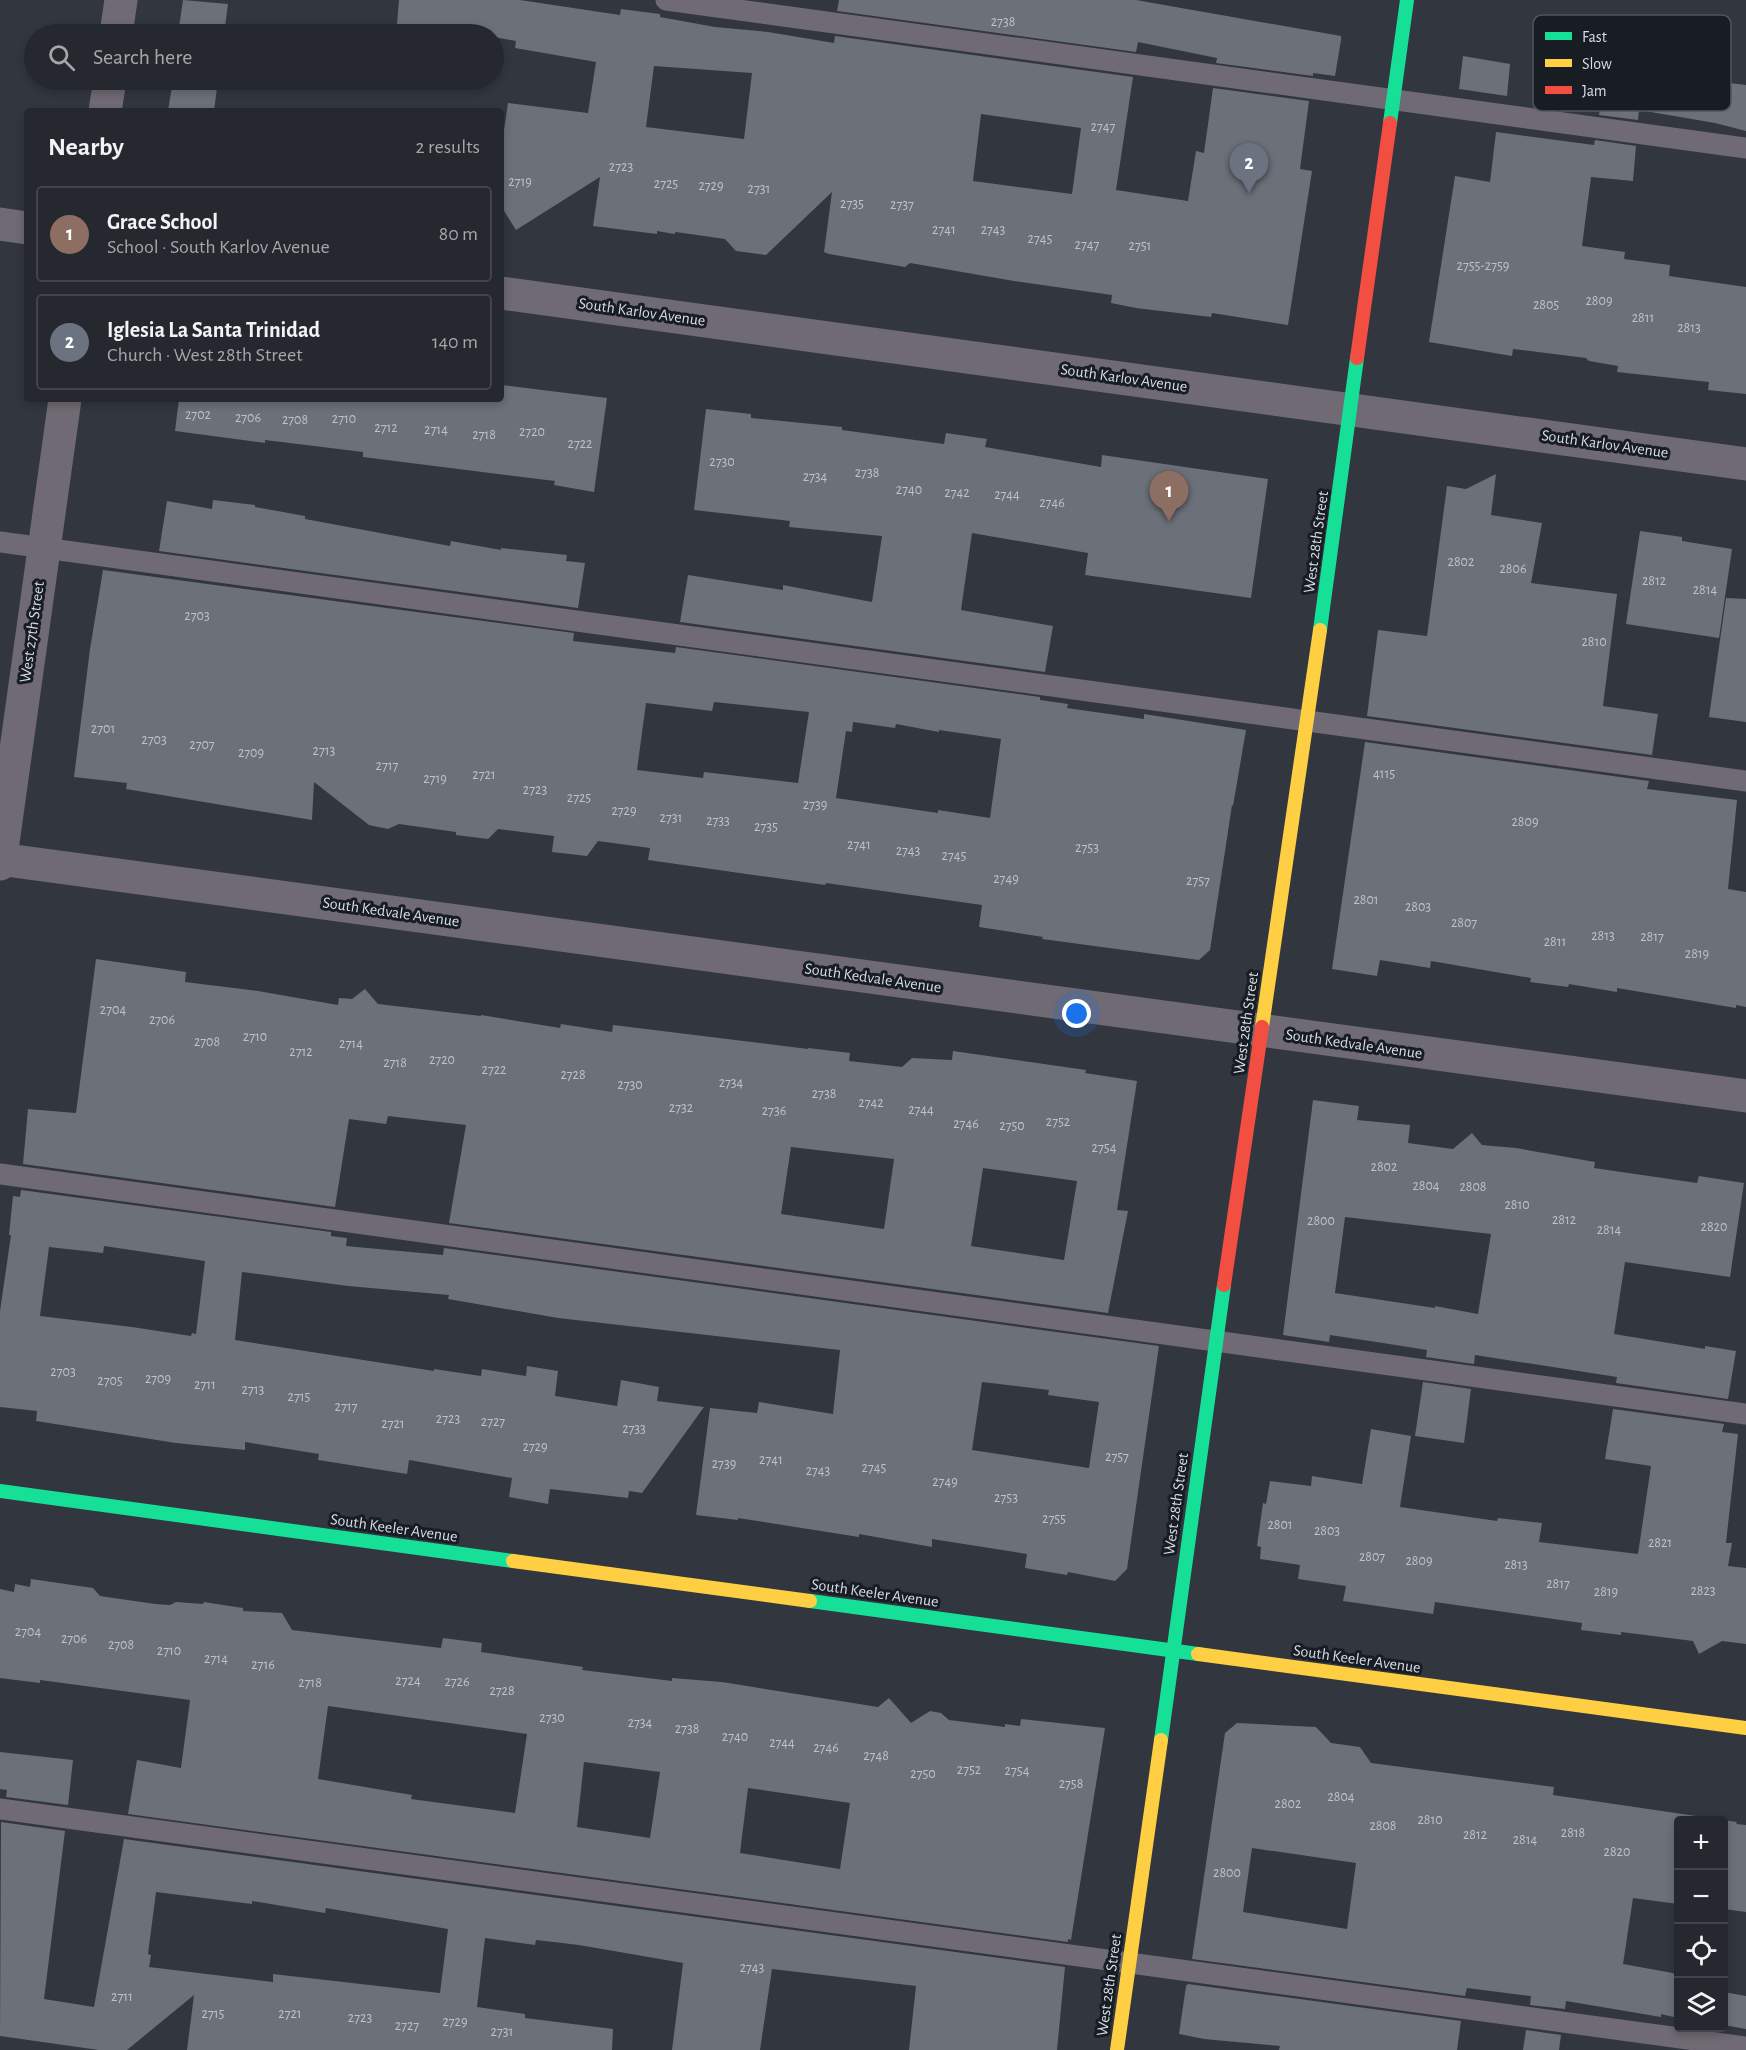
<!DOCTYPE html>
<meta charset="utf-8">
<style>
:root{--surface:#26282f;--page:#32343b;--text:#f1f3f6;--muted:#a4a6aa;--line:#42444b;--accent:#9da3ac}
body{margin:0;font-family:"Alegreya Sans",sans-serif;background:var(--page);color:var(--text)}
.controls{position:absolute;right:18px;bottom:18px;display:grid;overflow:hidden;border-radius:6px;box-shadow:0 3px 9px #0003}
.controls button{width:54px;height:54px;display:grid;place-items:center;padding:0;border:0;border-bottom:2px solid var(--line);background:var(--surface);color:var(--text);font:30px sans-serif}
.you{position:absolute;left:1077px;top:1014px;width:21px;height:21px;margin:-15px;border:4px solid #fff;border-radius:50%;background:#1a73e8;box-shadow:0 0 0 9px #1a73e833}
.badge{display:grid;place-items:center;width:39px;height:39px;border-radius:50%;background:var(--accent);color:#fff;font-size:20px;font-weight:700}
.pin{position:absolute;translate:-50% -50px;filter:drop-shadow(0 2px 3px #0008)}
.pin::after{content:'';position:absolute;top:32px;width:21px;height:18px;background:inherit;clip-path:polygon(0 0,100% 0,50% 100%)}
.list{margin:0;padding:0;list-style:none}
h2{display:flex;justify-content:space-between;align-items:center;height:78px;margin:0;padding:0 24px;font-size:26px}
h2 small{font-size:20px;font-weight:400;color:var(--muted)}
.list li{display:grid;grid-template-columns:39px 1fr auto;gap:18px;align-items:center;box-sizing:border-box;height:96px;margin:0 12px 12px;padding:0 12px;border:2px solid var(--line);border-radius:6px}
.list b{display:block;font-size:22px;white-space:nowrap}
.list p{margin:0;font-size:20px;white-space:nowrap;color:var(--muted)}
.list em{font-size:20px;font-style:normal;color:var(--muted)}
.icon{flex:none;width:33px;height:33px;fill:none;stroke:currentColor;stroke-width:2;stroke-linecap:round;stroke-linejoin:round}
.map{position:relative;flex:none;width:1746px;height:2050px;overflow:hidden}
.search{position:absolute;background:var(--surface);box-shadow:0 3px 9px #0003;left:24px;top:24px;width:480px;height:66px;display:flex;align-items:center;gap:15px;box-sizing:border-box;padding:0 21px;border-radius:33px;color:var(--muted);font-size:22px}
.panel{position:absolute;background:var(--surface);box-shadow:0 3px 9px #0003;left:24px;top:108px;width:480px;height:294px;border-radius:6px}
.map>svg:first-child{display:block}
.building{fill:#6c7078;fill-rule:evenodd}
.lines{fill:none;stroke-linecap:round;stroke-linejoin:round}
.lane{stroke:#6f6a73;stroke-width:21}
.street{stroke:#6f6a73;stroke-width:33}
.fast{stroke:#16e098;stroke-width:14}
.slow{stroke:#ffcf43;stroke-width:14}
.jam{stroke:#f24e42;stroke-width:14}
.labels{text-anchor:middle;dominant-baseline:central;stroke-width:6;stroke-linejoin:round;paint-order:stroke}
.number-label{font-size:14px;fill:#bcc2cb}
.street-label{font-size:16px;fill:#d7dde7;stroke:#181d24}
.key{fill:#181d24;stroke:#51575e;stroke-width:1.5}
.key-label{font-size:16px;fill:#d7dde7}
</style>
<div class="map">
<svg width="1746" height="2050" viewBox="0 0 1746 2050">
<rect width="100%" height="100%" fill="#32363f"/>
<!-- building -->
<path class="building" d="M183,0L228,4L224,34H178Z
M399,0H520L620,15L621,9L660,14V17L715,27L768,32L834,43L835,36L1133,77L1116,190L1188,201L1196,151L1204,153L1213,88L1309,101L1300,169L1312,171L1288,325L1212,313L1211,317L1136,308L1111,303L1112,295L1014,281L910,263L905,267L829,254L824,252L832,192L766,255L736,251L725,239L676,232L674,234L657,231V234L593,226L600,177L516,230L501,206V150L508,103L588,113L596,62L515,48L516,41L494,37V34H474V31L397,24ZM654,66L752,73L744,139L646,127ZM981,114L1081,128L1072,194L973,181Z
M839,0H1136L1341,36V40L1335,76L1313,73V76L1216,63L1217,58L1138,42L1136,52L837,11Z
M1463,56L1510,64L1507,96L1459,89Z
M1608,61L1704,80L1746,85V131L1715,123L1639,110L1638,120L1599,115Z
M173,80H218L214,111H168Z
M1496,132L1594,145L1595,140L1636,146L1633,181L1591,177L1582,246L1625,252L1624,259L1670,265L1669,276L1746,287V394L1708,390L1709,382L1617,372L1618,366L1589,361L1586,358L1513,349L1512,356L1429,342L1455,176L1490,182Z
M501,385L607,398L594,492L554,485L555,481L363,457V452L265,440V443L175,431L179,399H501Z
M706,409L751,414V418L842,427V430L944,444L946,433L987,439L985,447L1101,467L1102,455L1268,479L1251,598L1085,575L1088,553L972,533L961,610L1053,626L1045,672L680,622L688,575L783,590V585L872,602L882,536L789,527L790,521L694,510Z
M1496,474L1491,515L1542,523L1531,583L1617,594L1603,706L1658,714L1652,755L1367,716L1378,630L1427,636L1447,486L1466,489Z
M213,500L255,505V507L305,516V519L450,546L451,541L501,550V548L567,555L566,561L585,563L578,608L159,551L167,501L212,509Z
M1640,531L1682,537V541L1732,549L1719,638L1626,624Z
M103,570L574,633L573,641L675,653L676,647L1040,697V700L1068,704L1067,708L1144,719V714L1246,730L1233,806L1232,805L1210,950L1199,960L1042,939L1043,937L979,927L982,905L826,883L825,885L648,860L650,848L598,841L587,856L552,852L554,836L498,829L488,839L456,835V832L399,824L388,829L369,825L314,782L312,820L126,789L127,783L74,777L90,649ZM714,702L809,712L798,783L704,772L703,778L637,770L646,703L712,711ZM853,722L895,728L896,724L939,732V730L1001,739L990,818L938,810V813L836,798L846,731L852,732Z
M1726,598L1746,599V722L1709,717Z
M1365,742L1649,781L1647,789L1737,800L1728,889L1746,892V1007L1736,1005V1008L1617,988V992L1569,984L1568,987L1530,982L1531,978L1431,961L1430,968L1380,960L1377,976L1332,969Z
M96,959L186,972L185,982L258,991L338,1005L339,998L352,999L365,989L378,1004L481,1016V1015L560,1028L561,1024L612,1032L613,1025L808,1049V1048L850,1053L849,1061L902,1067L912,1058L952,1060L953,1051L1086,1070L1085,1073L1137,1081L1117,1210L1128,1211L1108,1313L449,1223L466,1125L388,1116L386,1124L349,1119L335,1207L23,1164L28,1109L76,1113ZM791,1147L894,1159L884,1229L781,1214ZM983,1168L1077,1181L1064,1260L971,1246Z
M1313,1100L1359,1106L1357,1120L1410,1125L1408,1143L1453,1149L1472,1133L1482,1145L1516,1148L1595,1162L1594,1168L1697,1183L1699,1176L1744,1183L1730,1277L1625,1262L1614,1334L1705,1349V1346L1736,1351L1728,1399L1616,1383L1617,1377L1475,1355L1474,1364L1426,1357L1427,1350L1383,1343L1330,1335L1329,1342L1283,1335ZM1345,1217L1491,1234L1478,1314L1435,1306V1308L1335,1293Z
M21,1190L331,1232V1236L347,1238L346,1246L443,1255L444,1248L1159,1346L1127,1569L1115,1581L1068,1572L1067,1575L1025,1568L1027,1554L932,1539V1547L859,1534V1537L738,1518V1520L696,1515L710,1408L757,1413L759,1402L833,1414L840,1350L558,1318L448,1299L449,1295L348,1286L242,1272L235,1340L434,1371V1369L481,1376L482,1369L526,1376L527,1366L558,1371L555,1396L617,1406L621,1380L659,1387L657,1401L704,1407L642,1493L629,1491L628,1498L550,1489L548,1504L509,1497L512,1478L409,1460L407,1474L318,1460L319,1454L245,1442V1450L176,1443L36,1421L37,1411L0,1407V1311L11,1235H9L13,1196L20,1197ZM104,1246L205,1261L196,1334L192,1333L191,1336L132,1327L40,1316L49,1247L103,1253ZM982,1382L1049,1390L1048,1395L1099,1402L1089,1468L972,1450Z
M1423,1382L1471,1389L1464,1443L1415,1436Z
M1613,1409L1724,1424L1722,1432L1738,1434L1726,1543H1732L1728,1566L1746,1568V1644L1722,1641L1699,1654L1693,1641L1621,1632V1635L1581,1630L1582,1623L1435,1602L1433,1614L1343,1601L1346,1586L1298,1579L1300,1565L1260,1559L1261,1547L1257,1546L1263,1503L1266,1504L1270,1481L1311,1486L1312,1476L1362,1484L1371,1429L1411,1436L1400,1507L1497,1521L1498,1518L1542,1523L1539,1542L1638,1554L1651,1466L1605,1459Z
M31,1579L93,1588L100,1596L155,1604L170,1605L176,1602L203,1604L204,1602L243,1608V1611L282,1613L292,1630L441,1648L443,1638L482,1643L481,1652L583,1667L582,1670L672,1681V1678L722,1682L878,1707L889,1698L911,1723L930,1711L941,1713L949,1720L1005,1727V1724L1020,1726L1021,1719L1105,1728L1071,1940L1068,1939V1942L128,1814L137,1760L181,1768L190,1700L40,1680V1683L0,1678V1589L14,1592L15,1584L30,1587ZM328,1706L527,1734L515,1813L411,1799L412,1795L318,1779ZM584,1762L660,1772L650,1838L577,1827ZM748,1788L850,1803L840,1869L740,1853Z
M1237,1723L1316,1727L1331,1743L1360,1747L1371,1763L1554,1787L1553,1795L1737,1822L1736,1824L1746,1825V1912L1724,1909V1821H1678V1904L1633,1898L1623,1964L1678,1974V2018L1661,2014V2017L1566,2001L1565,2009L1530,2005L1531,1996L1467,1988L1465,1996L1192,1959L1225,1733ZM1252,1848L1356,1863L1347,1929L1243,1912Z
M0,1752L73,1760L68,1805L6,1797L7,1790L0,1789Z
M1,1822L65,1831L44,1999L94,2007L124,1839L1065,1967L1057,2050H909L916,1986L772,1969L760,2050H672L683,1963L579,1945L536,1940L535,1945L485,1938L477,2007L525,2014V2018L613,2029L612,2050H187L194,1995L127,2050H99L0,2036ZM156,1892L252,1904V1901L325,1913L326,1908L448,1929L440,1993L273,1974V1982L149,1967L151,1955L148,1954Z
M1188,1984L1461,2021L1457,2050H1279L1280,2046L1204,2039L1179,2034L1186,1986Z
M1724,1992L1746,1996V2029L1724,2025Z
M1526,2030L1561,2035L1559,2050H1523Z"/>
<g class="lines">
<!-- lane -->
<path class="lane" d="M666,0L1746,148
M0,542L1746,781
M0,1174L1746,1414
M0,1809L1746,2047"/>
<!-- street -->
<path class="street" d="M116,34L121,0
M105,111L110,80
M0,224L27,228
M501,293L1746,464
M0,859L1746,1096
M0,864L65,399"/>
<!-- fast -->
<path class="fast" d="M1390,123L1407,0
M1320,630L1357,358
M0,1491L513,1561
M810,1601L1198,1654
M1161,1740L1224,1285"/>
<!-- slow -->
<path class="slow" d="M1262,1027L1320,630
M513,1561L810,1601
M1198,1654L1746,1728
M1117,2050L1161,1740"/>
<!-- jam -->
<path class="jam" d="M1357,358L1390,123
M1224,1285L1262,1027"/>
</g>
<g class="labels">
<!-- number labels -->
<g class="number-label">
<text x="1003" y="22">2738</text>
<text x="1103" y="127">2747</text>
<text x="621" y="167">2723</text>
<text x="520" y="182">2719</text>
<text x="666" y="184">2725</text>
<text x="711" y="186">2729</text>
<text x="759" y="189">2731</text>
<text x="852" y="204">2735</text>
<text x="902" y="205">2737</text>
<text x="944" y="230">2741</text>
<text x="993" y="230">2743</text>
<text x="1040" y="239">2745</text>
<text x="1087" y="245">2747</text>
<text x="1140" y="246">2751</text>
<text x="1483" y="266">2755-2759</text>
<text x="1599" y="301">2809</text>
<text x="1546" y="305">2805</text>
<text x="1643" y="318">2811</text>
<text x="1689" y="328">2813</text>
<text x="198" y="415">2702</text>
<text x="248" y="418">2706</text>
<text x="344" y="419">2710</text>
<text x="295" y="420">2708</text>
<text x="386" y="428">2712</text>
<text x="436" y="430">2714</text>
<text x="532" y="432">2720</text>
<text x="484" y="435">2718</text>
<text x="580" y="444">2722</text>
<text x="722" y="462">2730</text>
<text x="867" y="473">2738</text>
<text x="815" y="477">2734</text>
<text x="909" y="490">2740</text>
<text x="957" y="493">2742</text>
<text x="1007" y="495">2744</text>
<text x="1052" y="503">2746</text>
<text x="1461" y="562">2802</text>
<text x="1513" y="569">2806</text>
<text x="1654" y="581">2812</text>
<text x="1705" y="590">2814</text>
<text x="197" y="616">2703</text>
<text x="1594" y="642">2810</text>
<text x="103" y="729">2701</text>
<text x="154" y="740">2703</text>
<text x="202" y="745">2707</text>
<text x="324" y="751">2713</text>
<text x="251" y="753">2709</text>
<text x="387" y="766">2717</text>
<text x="1384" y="774">4115</text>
<text x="484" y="775">2721</text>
<text x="435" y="779">2719</text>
<text x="535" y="790">2723</text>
<text x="579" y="798">2725</text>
<text x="815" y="805">2739</text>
<text x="624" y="811">2729</text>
<text x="671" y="818">2731</text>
<text x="718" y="821">2733</text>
<text x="1525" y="822">2809</text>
<text x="766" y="827">2735</text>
<text x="859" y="845">2741</text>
<text x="1087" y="848">2753</text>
<text x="908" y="851">2743</text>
<text x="954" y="856">2745</text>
<text x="1006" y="879">2749</text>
<text x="1198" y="881">2757</text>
<text x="1366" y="900">2801</text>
<text x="1418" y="907">2803</text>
<text x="1464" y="923">2807</text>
<text x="1603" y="936">2813</text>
<text x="1652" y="937">2817</text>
<text x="1555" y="942">2811</text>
<text x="1697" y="954">2819</text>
<text x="113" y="1010">2704</text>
<text x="162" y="1020">2706</text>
<text x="255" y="1037">2710</text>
<text x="207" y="1042">2708</text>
<text x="351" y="1044">2714</text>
<text x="301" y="1052">2712</text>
<text x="442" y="1060">2720</text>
<text x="395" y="1063">2718</text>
<text x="494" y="1070">2722</text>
<text x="573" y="1075">2728</text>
<text x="731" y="1083">2734</text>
<text x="630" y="1085">2730</text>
<text x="824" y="1094">2738</text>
<text x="871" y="1103">2742</text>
<text x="681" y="1108">2732</text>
<text x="921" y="1110">2744</text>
<text x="774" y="1111">2736</text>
<text x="1058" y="1122">2752</text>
<text x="966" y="1124">2746</text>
<text x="1012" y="1126">2750</text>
<text x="1104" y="1148">2754</text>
<text x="1384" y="1167">2802</text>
<text x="1426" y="1186">2804</text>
<text x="1473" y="1187">2808</text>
<text x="1517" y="1205">2810</text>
<text x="1564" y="1220">2812</text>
<text x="1321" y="1221">2800</text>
<text x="1714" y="1227">2820</text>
<text x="1609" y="1230">2814</text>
<text x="63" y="1372">2703</text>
<text x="158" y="1379">2709</text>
<text x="110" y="1381">2705</text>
<text x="205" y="1385">2711</text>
<text x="253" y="1390">2713</text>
<text x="299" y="1397">2715</text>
<text x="346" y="1407">2717</text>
<text x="448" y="1419">2723</text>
<text x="493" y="1422">2727</text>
<text x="393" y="1424">2721</text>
<text x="634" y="1429">2733</text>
<text x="535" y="1447">2729</text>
<text x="1117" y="1457">2757</text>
<text x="771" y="1460">2741</text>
<text x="724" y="1464">2739</text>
<text x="874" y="1468">2745</text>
<text x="818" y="1471">2743</text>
<text x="945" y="1482">2749</text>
<text x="1006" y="1498">2753</text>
<text x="1054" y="1519">2755</text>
<text x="1280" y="1525">2801</text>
<text x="1327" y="1531">2803</text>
<text x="1660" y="1543">2821</text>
<text x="1372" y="1557">2807</text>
<text x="1419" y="1561">2809</text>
<text x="1516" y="1565">2813</text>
<text x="1558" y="1584">2817</text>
<text x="1703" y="1591">2823</text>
<text x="1606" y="1592">2819</text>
<text x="28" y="1632">2704</text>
<text x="74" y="1639">2706</text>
<text x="121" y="1645">2708</text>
<text x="169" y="1651">2710</text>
<text x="216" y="1659">2714</text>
<text x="263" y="1665">2716</text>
<text x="408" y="1681">2724</text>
<text x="457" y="1682">2726</text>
<text x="310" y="1683">2718</text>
<text x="502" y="1691">2728</text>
<text x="552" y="1718">2730</text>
<text x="640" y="1723">2734</text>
<text x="687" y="1729">2738</text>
<text x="735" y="1737">2740</text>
<text x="782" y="1743">2744</text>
<text x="826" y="1748">2746</text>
<text x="876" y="1756">2748</text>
<text x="969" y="1770">2752</text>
<text x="1017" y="1771">2754</text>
<text x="923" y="1774">2750</text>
<text x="1071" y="1784">2758</text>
<text x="1341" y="1797">2804</text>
<text x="1288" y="1804">2802</text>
<text x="1430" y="1820">2810</text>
<text x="1383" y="1826">2808</text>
<text x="1573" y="1833">2818</text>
<text x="1475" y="1835">2812</text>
<text x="1525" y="1840">2814</text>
<text x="1617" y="1852">2820</text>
<text x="1227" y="1873">2800</text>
<text x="752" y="1968">2743</text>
<text x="122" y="1997">2711</text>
<text x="213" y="2014">2715</text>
<text x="290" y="2014">2721</text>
<text x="360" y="2018">2723</text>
<text x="455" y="2022">2729</text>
<text x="407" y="2026">2727</text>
<text x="502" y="2032">2731</text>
</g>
<!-- street labels -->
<g class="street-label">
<text transform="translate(642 312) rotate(8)">South Karlov Avenue</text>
<text transform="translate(1124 378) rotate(8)">South Karlov Avenue</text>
<text transform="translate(1605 444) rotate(8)">South Karlov Avenue</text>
<text transform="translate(1316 542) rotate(-82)">West 28th Street</text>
<text transform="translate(32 632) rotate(-82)">West 27th Street</text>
<text transform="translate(391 912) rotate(8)">South Kedvale Avenue</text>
<text transform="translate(873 978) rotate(8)">South Kedvale Avenue</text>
<text transform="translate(1246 1023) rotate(-82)">West 28th Street</text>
<text transform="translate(1354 1044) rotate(8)">South Kedvale Avenue</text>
<text transform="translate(1176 1504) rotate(-82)">West 28th Street</text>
<text transform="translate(394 1528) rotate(8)">South Keeler Avenue</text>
<text transform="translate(875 1593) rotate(8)">South Keeler Avenue</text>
<text transform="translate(1357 1659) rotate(8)">South Keeler Avenue</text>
<text transform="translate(1109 1985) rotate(-82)">West 28th Street</text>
</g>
</g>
<!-- legend -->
<rect x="1533" y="15" width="198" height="96" rx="9" class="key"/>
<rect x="1545" y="32" width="27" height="8" fill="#16e098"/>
<rect x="1545" y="59" width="27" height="8" fill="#ffcf43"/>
<rect x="1545" y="86" width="27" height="8" fill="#f24e42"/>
<g class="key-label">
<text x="1582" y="42">Fast</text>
<text x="1582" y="69">Slow</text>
<text x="1582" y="96">Jam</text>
</g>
</svg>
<div class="controls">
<button>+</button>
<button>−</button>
<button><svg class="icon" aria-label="locate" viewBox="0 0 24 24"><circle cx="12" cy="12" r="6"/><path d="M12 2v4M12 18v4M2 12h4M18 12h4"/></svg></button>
<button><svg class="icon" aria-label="layers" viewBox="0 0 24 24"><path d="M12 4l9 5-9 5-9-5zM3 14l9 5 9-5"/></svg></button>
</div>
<div class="you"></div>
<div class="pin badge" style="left:1169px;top:521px;background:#8d6e63">1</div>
<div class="pin badge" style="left:1249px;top:193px;background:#6b7280">2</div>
<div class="search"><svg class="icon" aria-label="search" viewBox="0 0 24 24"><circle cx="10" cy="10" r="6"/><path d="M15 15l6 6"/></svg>Search here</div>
<section class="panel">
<h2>Nearby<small>2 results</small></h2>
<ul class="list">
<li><span class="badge" style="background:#8d6e63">1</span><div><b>Grace School</b><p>School · South Karlov Avenue</p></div><em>80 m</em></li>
<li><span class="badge" style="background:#6b7280">2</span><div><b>Iglesia La Santa Trinidad</b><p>Church · West 28th Street</p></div><em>140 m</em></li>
</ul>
</section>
</div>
